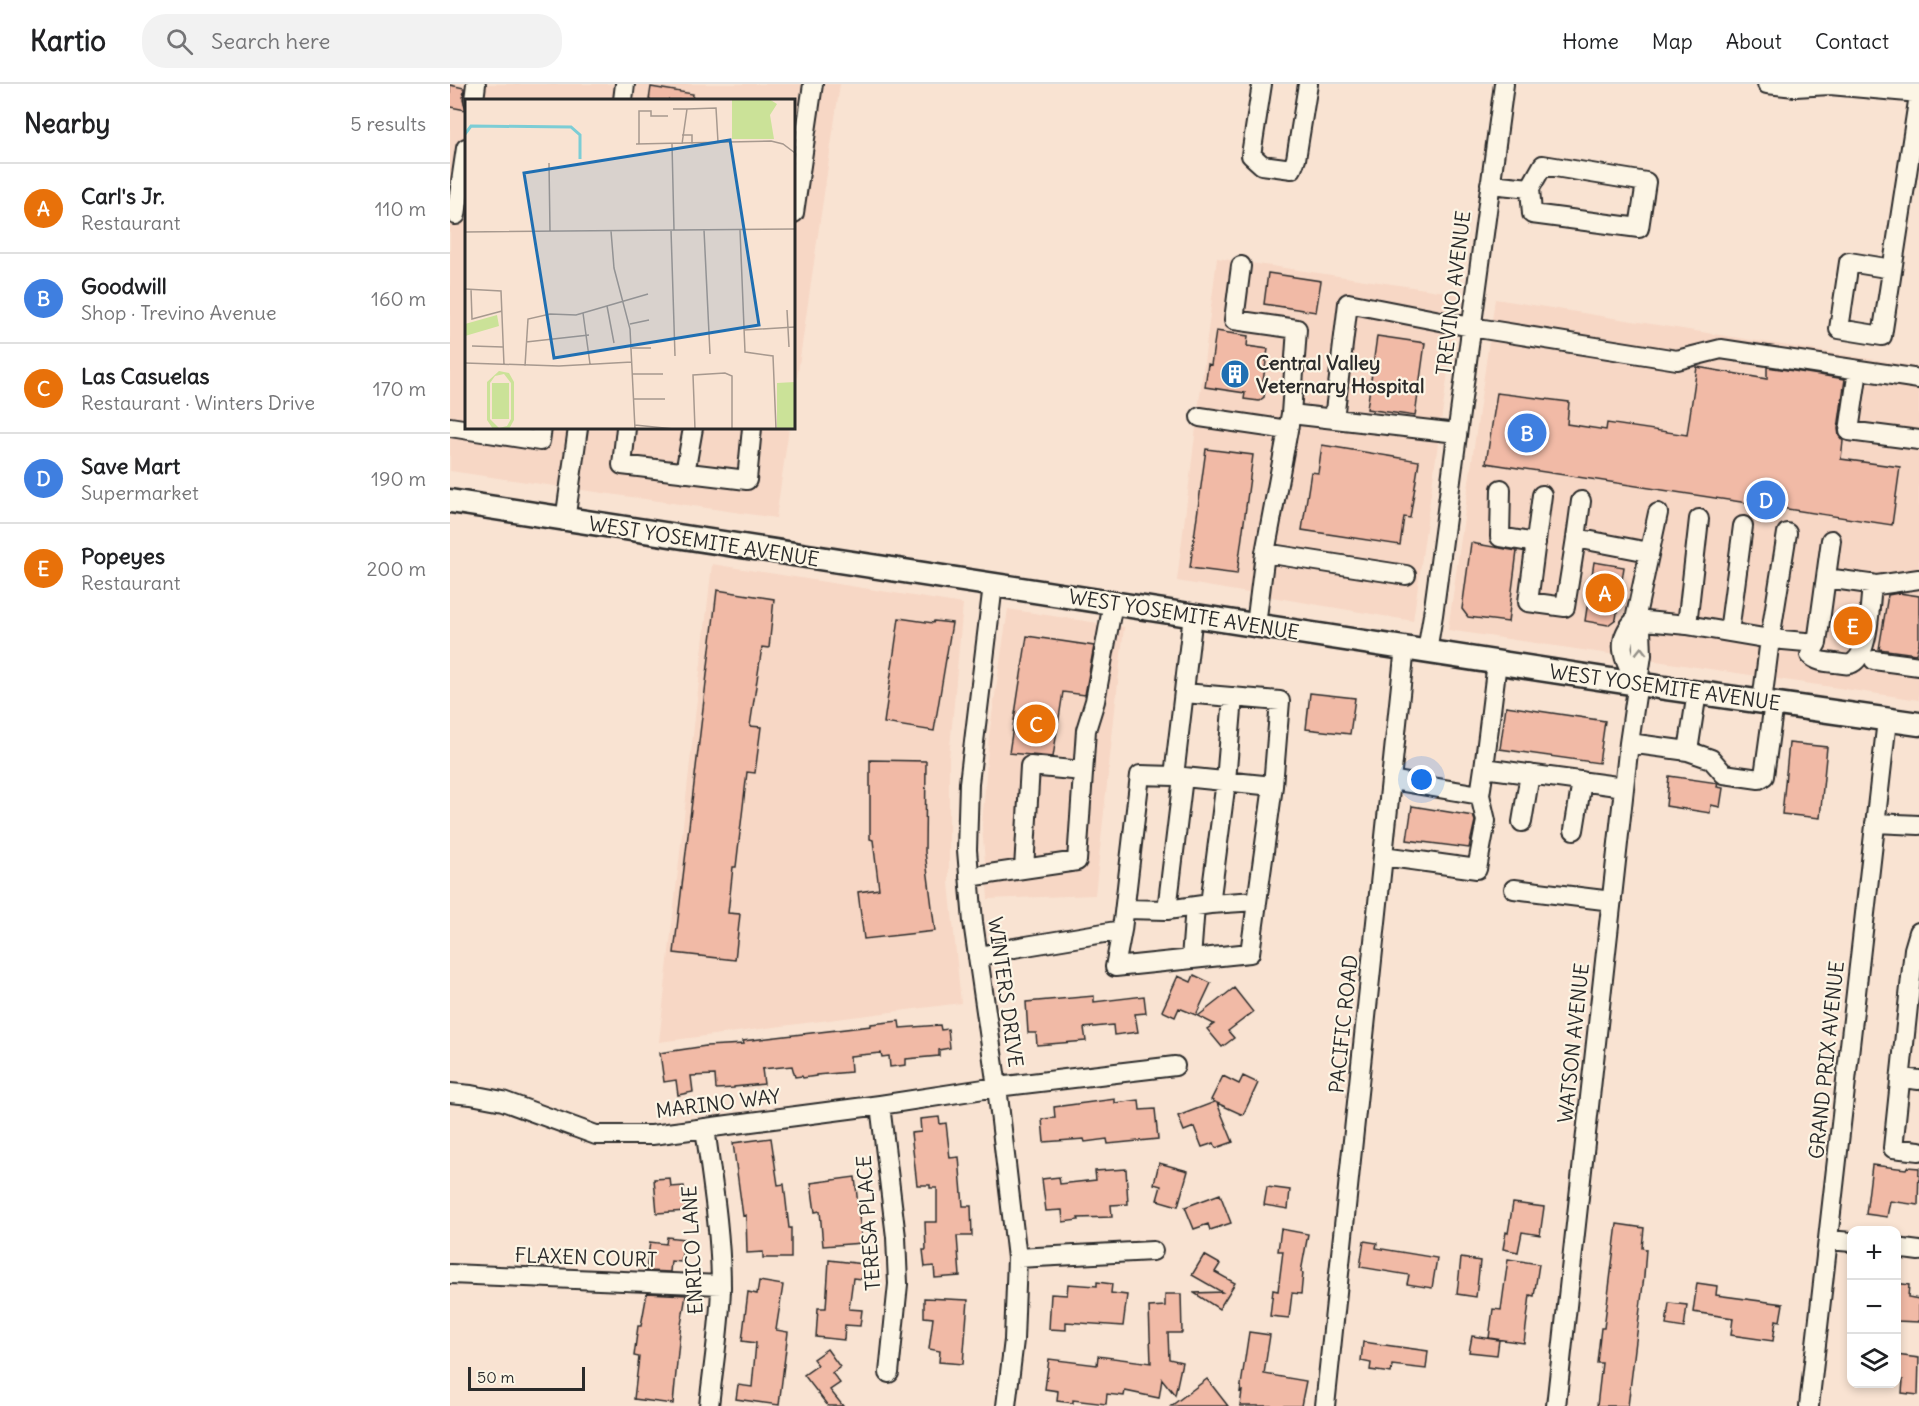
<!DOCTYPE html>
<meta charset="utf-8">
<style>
:root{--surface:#fff;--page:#f2f2f2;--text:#202124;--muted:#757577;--line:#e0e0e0;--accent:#1f6fb2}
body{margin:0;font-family:Delius,sans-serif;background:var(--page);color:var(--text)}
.controls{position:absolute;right:18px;bottom:18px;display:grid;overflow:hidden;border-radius:12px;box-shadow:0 3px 9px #0003}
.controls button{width:54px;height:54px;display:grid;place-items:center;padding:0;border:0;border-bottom:2px solid var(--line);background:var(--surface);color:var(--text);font:30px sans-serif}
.scale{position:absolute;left:18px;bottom:15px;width:117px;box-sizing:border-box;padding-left:6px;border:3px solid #2b2b2b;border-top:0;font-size:16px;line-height:21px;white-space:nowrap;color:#2b2b2b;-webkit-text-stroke:4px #fcf5e5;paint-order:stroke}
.you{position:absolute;left:972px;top:696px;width:21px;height:21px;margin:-15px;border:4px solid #fff;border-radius:50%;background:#1a73e8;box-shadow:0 0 0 9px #1a73e833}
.badge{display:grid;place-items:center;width:39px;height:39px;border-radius:50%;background:var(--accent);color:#fff;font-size:20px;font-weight:700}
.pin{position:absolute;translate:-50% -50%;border:3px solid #fff;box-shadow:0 2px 6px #0006}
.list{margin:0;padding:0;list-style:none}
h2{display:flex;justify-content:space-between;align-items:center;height:78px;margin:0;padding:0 24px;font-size:26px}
h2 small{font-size:20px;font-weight:400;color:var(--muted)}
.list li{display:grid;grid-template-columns:39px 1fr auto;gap:18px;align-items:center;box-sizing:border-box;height:90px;padding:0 24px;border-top:2px solid var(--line)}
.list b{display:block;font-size:22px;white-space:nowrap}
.list p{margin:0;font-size:20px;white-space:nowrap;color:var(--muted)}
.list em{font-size:20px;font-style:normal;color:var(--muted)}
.icon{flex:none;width:33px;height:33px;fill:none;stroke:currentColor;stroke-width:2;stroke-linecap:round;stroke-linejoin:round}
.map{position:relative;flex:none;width:1469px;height:1322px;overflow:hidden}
header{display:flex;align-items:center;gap:36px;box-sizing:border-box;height:84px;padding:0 30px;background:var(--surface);border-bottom:2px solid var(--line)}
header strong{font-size:28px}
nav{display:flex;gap:33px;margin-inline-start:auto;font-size:21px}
.search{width:420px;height:54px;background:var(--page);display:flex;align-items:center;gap:15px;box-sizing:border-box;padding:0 21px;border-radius:24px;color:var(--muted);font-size:22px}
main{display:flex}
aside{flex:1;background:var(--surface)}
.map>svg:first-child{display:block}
.built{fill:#f7d7c5}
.building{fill:#f1baa6;stroke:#2b2b2b;stroke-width:1.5}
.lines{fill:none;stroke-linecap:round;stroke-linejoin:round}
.minor-casing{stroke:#2b2b2b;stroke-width:22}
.major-casing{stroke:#2b2b2b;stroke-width:27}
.minor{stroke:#fcf5e5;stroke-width:18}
.major{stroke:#fcf5e5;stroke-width:22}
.oneway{stroke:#949088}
.labels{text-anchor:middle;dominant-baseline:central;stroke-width:4.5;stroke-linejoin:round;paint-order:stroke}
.street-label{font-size:20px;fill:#2b2b2b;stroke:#fcf5e5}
.poi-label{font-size:20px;font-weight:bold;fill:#2b2b2b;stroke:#fcf5e5;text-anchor:start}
.inset-river{fill:none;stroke:#7ccdd5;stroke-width:3}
.inset-road{fill:none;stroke:#a7998f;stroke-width:1.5}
.view{fill:#1f6fb2;fill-opacity:0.15;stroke:#1f6fb2;stroke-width:3}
.inset-edge{fill:none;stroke:#2b2b2b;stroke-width:3}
</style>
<header>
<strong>Kartio</strong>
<div class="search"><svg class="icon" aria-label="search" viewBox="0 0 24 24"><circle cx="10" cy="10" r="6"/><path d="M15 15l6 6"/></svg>Search here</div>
<nav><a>Home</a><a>Map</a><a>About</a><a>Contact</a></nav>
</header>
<main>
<aside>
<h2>Nearby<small>5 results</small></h2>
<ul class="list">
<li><span class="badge" style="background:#e8710a">A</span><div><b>Carl's Jr.</b><p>Restaurant</p></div><em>110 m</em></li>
<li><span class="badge" style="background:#3f7fe0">B</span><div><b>Goodwill</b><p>Shop · Trevino Avenue</p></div><em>160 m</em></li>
<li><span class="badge" style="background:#e8710a">C</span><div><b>Las Casuelas</b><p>Restaurant · Winters Drive</p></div><em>170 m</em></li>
<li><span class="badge" style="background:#3f7fe0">D</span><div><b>Save Mart</b><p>Supermarket</p></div><em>190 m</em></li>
<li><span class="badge" style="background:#e8710a">E</span><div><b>Popeyes</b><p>Restaurant</p></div><em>200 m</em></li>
</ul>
</aside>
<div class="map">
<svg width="1469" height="1322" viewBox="0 0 1469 1322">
<rect width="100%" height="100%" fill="#f9e3d2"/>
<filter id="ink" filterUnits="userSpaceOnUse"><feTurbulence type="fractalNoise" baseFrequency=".0167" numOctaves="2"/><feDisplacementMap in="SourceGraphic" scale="12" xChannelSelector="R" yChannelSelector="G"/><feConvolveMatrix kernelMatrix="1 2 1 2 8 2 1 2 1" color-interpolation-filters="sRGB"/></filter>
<g filter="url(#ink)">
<!-- built -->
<path class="built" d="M0,0H390L344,315V16H16V344H339L326,434L0,387Z
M767,174L1009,210L963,537L727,497Z
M1045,215L1469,283V616L998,546Z
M262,480L513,520L499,674V799L511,919L209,958Z
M558,525L674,543L645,811L538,815L532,742L539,651Z"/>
<!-- building -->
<path class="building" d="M0,1L14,4L13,15L16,26L0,23Z
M201,3L243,10L242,16H199Z
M818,189L871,197L866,228L814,220Z
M766,247L798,252L797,262L818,265L813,297L816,298L814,313L809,317L794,315L795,309L755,303L758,280L761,281Z
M927,252L975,259L965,332L917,325Z
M1247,283L1317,295V283L1395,295L1388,345L1389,352L1393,357L1391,375L1450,383L1442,441L1036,379L1047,309L1119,318L1117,340L1156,346L1157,339L1237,351Z
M872,361L969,377L960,434L954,433L950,461L852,446L861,388L868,389Z
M756,365L803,371L787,490L740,484Z
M1021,459L1067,467L1058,538L1018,533L1012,525Z
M1144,478L1174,483L1166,535L1158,541L1135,537Z
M267,506L324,515L319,564L312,563L300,642L311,643L305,689L297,688L286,783H283L278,829L290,830L285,876L224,869Z
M1449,509L1469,512V559L1466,570L1429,565L1438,511Z
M449,534L483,539L484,537L502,539L484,647L434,639Z
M577,552L644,562L635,611L613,608L603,673L559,669Z
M860,609L905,614L900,650L856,645Z
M1056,622L1155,637L1149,679L1050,665Z
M1339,659L1377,663L1370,734L1332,730Z
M420,676L476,677L475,768L485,847L414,855L408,808L429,805L423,756L420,755Z
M1219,692L1268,699L1267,703L1273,704L1270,723L1261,721L1260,729L1216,722Z
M962,722L1023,732L1025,737L1019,764L957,756Z
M744,891L761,899L746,931L729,924L725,933L712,927L728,892L741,898Z
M784,904L803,928L778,947L784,954L772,963L757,945L764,940L748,932Z
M644,912V918L694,912L696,929L685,930L688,948L664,951L663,941L634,944L636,957L587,961L586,949H578L576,918Z
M449,937L450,944L490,941L491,946L498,945L500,964L489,966V972L456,975V981L440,983L439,972L432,973L431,969L400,972L401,988L366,991V992L353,994L352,992L345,993L342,982L312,985L314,1000L284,1003V1004L266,1005L265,991L241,992L243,1008L228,1011L226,996L214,998L210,969L256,962L294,960L293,957L421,942V940Z
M773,992L789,1000L793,992L808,999L793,1031L767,1019L783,1058L766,1064L764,1059L752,1063L744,1043L734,1047L728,1032L765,1018L761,1016Z
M665,1015V1019L689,1016L690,1026L705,1025L708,1055L658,1060L657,1055L635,1058L634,1055L594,1058L592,1035L605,1034L604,1023Z
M489,1033L490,1040L496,1039L500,1074L509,1073L513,1122H521L522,1152H507L510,1192L485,1194L484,1182L475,1183L473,1166H476L475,1138H487V1104H480V1101H467L461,1049L471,1048L470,1035Z
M321,1054L328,1101L334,1100L339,1144H341V1174H313V1168L297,1169L296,1131L293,1132L283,1059Z
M709,1079L738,1087L728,1122L707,1116L711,1102L704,1100Z
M1422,1081L1456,1085L1457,1083L1469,1084L1468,1121L1440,1117L1437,1133L1416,1130Z
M676,1085L678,1120L661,1121L662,1133L628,1134L629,1136L613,1138L612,1126L596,1127L592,1095L609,1093L610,1100L646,1096L645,1087Z
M405,1093L412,1159L373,1162L370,1127L365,1128L361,1099Z
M220,1094L221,1103L234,1102L236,1127L207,1129L204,1095Z
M817,1103L840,1106L838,1125L814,1121Z
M770,1110L781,1139L760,1146L758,1140L744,1145L735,1123Z
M1063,1119L1094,1123L1090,1151L1072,1148L1068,1168L1053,1165L1056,1148L1058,1149Z
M1167,1140L1194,1144L1192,1164L1196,1165L1194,1192L1178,1322H1147L1152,1279H1147L1151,1244H1154Z
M831,1145L858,1150L851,1188L853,1189L851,1210L842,1209L839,1234L820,1232L823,1206L828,1207L833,1167H828Z
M217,1153L234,1155L231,1178L221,1177L220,1188L196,1187L200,1158L216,1160Z
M914,1157L927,1159L926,1164L987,1174L982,1204L957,1200L959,1191L910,1183Z
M754,1171L770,1180L765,1188L785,1199L769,1225L744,1209L772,1208L742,1191Z
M1011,1174L1030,1177L1026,1213L1007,1210Z
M1058,1175L1089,1180L1084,1212L1080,1211L1074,1259L1039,1254L1043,1225L1051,1226Z
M379,1176L414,1180L412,1195L403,1194L399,1225L412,1226L410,1242L395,1241L394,1256L366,1253L368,1224H376Z
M309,1197L333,1201L326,1246L338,1248L329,1321L286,1315L288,1301L302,1303L306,1259L292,1257L298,1208L307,1210Z
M647,1198L662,1200L661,1209L677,1211L673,1242L616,1238V1246L599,1245L601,1210L617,1211L618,1200L647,1202Z
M1247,1199L1267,1202L1266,1211L1333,1220L1330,1237L1326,1236L1323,1257L1281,1251L1283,1234L1243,1228Z
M1446,1199L1459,1201L1458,1213L1469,1215V1238L1446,1237Z
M197,1209L236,1211L230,1247L223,1320L184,1315L189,1273L184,1272L188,1242H191Z
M715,1210H731L732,1249H718L719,1275L732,1278L725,1311L712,1295L709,1314L675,1307L674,1312L657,1310L656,1320L623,1316V1319L607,1317L608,1307L595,1305L599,1275L647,1281L648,1272L701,1279L699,1223L715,1222Z
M474,1214L518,1216L513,1280L489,1278L490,1267L479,1265L483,1234L474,1233Z
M1219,1219L1237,1221L1234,1244L1216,1241Z
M799,1248L820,1251L814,1290L856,1297L851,1322H790L792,1307L790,1308Z
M1022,1252L1049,1256L1047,1271L1019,1268Z
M913,1258L978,1267L976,1285L942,1281L941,1289L920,1286L921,1279L911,1277Z
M377,1265L390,1283L382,1289L390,1299L380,1306L393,1322H378L354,1291L368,1281L363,1275Z
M1446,1271L1469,1274L1468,1311L1452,1309L1453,1296L1446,1295Z
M757,1295L778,1322H721Z"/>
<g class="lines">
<!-- minor casing -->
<g class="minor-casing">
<path id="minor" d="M812,0L801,71L812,81L842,85L846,75L858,0
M1317,0L1345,3L1380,1L1469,9
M24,16L26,0
M173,16L175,0
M1040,100L1080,104L1082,130L1189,144L1196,98L1093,81L1080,104
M344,129L363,0
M6,131L16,64
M791,182L784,236L847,245L841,330L1007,349
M1442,185L1399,178L1389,245L1432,252L1469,11
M1408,286L1399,347L1469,356
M841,330L815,469L956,491
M750,333L838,346
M884,335L898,219L1021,243L1227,276L1271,265L1469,295
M0,343L90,357L92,344
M176,344L172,381L297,396L302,344
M235,389L243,344
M1051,405L1050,453L1086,459
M1092,411L1078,518L1115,523L1126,454L1199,468
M115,437L128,344
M1126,454L1131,417
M1376,494L1427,501L1469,495
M543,501L519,699L517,766L523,838L547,1003L567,1174L564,1256L556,1322
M1185,536L1237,541L1320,555L1337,449
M806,541L815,469
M1237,541L1249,435
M1279,548L1293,442
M1367,559L1360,571C1367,578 1376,578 1386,579C1392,580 1399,582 1404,578C1419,568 1420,518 1422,500
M977,567L983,531L1054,0
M1424,576L1469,582
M1187,600C1175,577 1163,558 1185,536L1208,429
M734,609L830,617L823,702
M1312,618L1320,555L1367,559L1381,456
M1179,659L1238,667L1247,608
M1238,667L1261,675L1274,690L1309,695L1314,692L1324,619
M1034,684L1047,578
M941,696L1030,711L1034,684L1174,703
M1072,738L1080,690
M1425,739L1469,741
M1124,746L1132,697
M933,772L1027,785L1036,737L1030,711
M574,785L580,682L633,687
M519,793L627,777L636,646L645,617L663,519
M1064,805L1162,817
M760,820L807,817
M675,825L717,826L733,693
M717,826L760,820L776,697L783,613
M672,846L665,883L800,869L823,702L724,692
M1469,848L1464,865L1443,1064L1469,1067
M528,873L564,864L672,846L690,691L724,692L743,531
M741,875L745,822
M1451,994L1469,996
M0,1009L21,1011L53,1017L146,1051H202L430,1021L547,1003L725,982
M430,1021L446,1153L448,1200L439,1289
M255,1044C262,1096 271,1150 271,1203C270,1243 263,1283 259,1322
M1378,1156L1402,1158
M1446,1164L1469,1167
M567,1174L703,1167
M0,1190L271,1201
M875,1322L955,563
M1106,1322L1179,659L1192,571L1191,545L1185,536
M1359,1322L1437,636"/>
</g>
<!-- major casing -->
<g class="major-casing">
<path id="major" d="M0,417L1187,600L1469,640"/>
</g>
<!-- minor -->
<use href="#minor" class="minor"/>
<!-- major -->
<use href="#major" class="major"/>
</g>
<!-- one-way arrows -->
<defs><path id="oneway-chevron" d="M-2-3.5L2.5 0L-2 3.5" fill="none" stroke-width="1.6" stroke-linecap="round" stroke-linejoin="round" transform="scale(1.5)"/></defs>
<use class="oneway" href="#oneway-chevron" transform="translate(1191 567) rotate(-89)"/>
</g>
<!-- icons -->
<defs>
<g id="building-disc" transform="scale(1.5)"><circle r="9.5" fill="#1f6fb2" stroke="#fcf5e5"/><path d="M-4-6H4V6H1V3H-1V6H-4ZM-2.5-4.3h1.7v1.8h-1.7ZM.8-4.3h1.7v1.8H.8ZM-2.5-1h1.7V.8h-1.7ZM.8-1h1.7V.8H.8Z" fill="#fff"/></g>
</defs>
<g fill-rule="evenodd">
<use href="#building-disc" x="785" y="290"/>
</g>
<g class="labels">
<!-- street labels -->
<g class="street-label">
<text transform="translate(1003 209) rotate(-83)">TREVINO AVENUE</text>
<text transform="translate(254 457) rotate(9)">WEST YOSEMITE AVENUE</text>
<text transform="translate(734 530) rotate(9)">WEST YOSEMITE AVENUE</text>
<text transform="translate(1215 603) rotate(8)">WEST YOSEMITE AVENUE</text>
<text transform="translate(556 908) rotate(82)">WINTERS DRIVE</text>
<text transform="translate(893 940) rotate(-84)">PACIFIC ROAD</text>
<text transform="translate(1123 959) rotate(-84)">WATSON AVENUE</text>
<text transform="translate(1376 976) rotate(-84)">GRAND PRIX AVENUE</text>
<text transform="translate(268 1019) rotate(-7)">MARINO WAY</text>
<text transform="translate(418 1139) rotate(-94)">TERESA PLACE</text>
<text transform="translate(242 1166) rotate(-93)">ENRICO LANE</text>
<text transform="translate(136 1173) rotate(2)">FLAXEN COURT</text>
</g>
<!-- poi labels -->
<g class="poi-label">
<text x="806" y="278">Central Valley<tspan x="806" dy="23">Veternary Hospital</tspan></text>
</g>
</g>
<!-- overview -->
<g transform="translate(15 15)">
<rect width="330" height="330" fill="#f9e3d2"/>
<path d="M267,0H304L312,5L305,16L309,40H267ZM32,216L34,227L0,237V225ZM330,283V329H312V284Z" fill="#cbe298"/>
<path d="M34,272L44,274L49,283V321L44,330H28L22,321V283ZM39,275L46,284V320L42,327L34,329L25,320V284L30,277ZM27,284H44V320H27Z" fill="#cbe298" fill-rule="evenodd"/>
<path class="inset-river" d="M0,35L6,27L106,28L115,36V60"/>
<path class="inset-road" d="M208,10H222L217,45M222,10L251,9L253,43M217,36H227V45M171,45L306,42L318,45L330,54M174,45V12H186V17H203M207,45L209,131M84,64L85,132M206,131L210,257M239,131L245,255M275,131L280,253L308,257L311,330M146,132L149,169L165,230L170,330M0,133L330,130M0,190L36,192L39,266M6,190L7,220L37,212M142,207L149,244M322,211L324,248M118,214L125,265M165,225L184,221M279,231L330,228M61,243L124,236M7,247L38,248M167,249H186M0,264L94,267L167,263M60,267L63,220L85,215L111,216L183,195M167,275H198M168,300H200M170,326L209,330M224,330H264M230,330L228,276L260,274L267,277V330"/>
<path class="view" d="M265,41L294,226L89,259L59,74Z"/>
<rect width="330" height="330" class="inset-edge"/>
</g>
</svg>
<div class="controls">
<button>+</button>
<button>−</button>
<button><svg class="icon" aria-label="layers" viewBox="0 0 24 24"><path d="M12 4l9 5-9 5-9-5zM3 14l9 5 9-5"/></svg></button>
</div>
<div class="scale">50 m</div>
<div class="you"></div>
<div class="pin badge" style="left:1155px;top:509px;background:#e8710a">A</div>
<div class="pin badge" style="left:1077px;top:349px;background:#3f7fe0">B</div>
<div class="pin badge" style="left:586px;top:640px;background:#e8710a">C</div>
<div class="pin badge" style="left:1316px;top:416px;background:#3f7fe0">D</div>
<div class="pin badge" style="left:1403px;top:542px;background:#e8710a">E</div>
</div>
</main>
